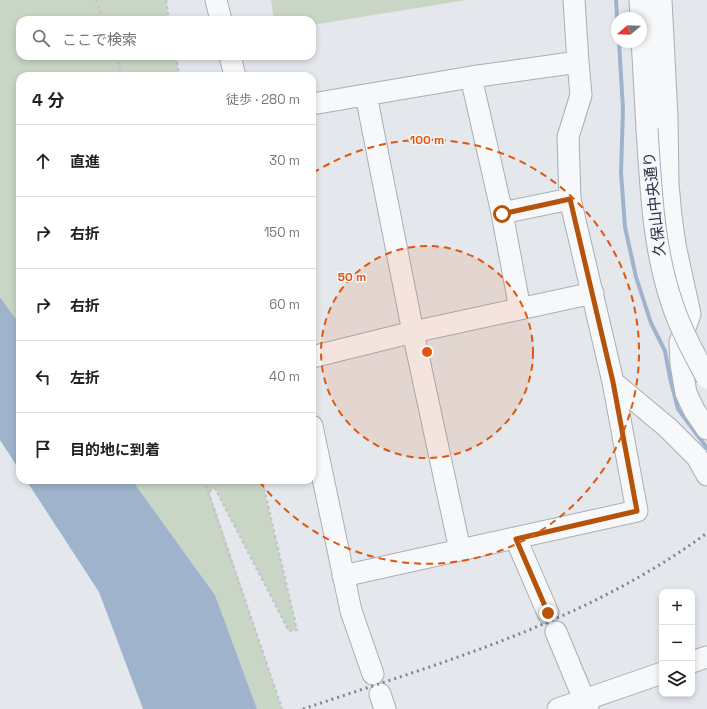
<!DOCTYPE html>
<html lang="ja">
<meta charset="utf-8">
<style>
:root{--surface:#fff;--page:#f6f6f6;--text:#222;--muted:#767676;--line:#e0e0e0}
body{margin:0;font-family:"Space Grotesk","Noto Sans JP",sans-serif;background:var(--page);color:var(--text)}
.controls{position:absolute;right:12px;bottom:12px;display:grid;overflow:hidden;border-radius:8px;box-shadow:0 2px 6px #0003}
.controls button{width:36px;height:36px;display:grid;place-items:center;padding:0;border:0;border-bottom:1px solid var(--line);background:var(--surface);color:var(--text);font:20px sans-serif}
.compass{position:absolute;left:611px;top:12px;width:36px;height:36px;border-radius:50%;background:var(--surface);box-shadow:0 2px 6px #0003;rotate:251deg}
.stop{position:absolute;width:12px;height:12px;margin:-9px;border:3px solid #b45309;border-radius:50%;background:#fff}
.stop.end{background:#b45309;border-color:#fff;box-shadow:0 1px 4px #0008}
.list{margin:0;padding:0;list-style:none}
h2{display:flex;justify-content:space-between;align-items:center;height:52px;margin:0;padding:0 16px;font-size:17px}
h2 small{font-size:13px;font-weight:400;color:var(--muted)}
.list li{display:grid;grid-template-columns:26px 1fr auto;gap:12px;align-items:center;box-sizing:border-box;height:72px;padding:0 16px;border-top:1px solid var(--line)}
.list b{display:block;font-size:15px;white-space:nowrap}
.list em{font-size:13px;font-style:normal;color:var(--muted)}
.icon{flex:none;width:22px;height:22px;fill:none;stroke:currentColor;stroke-width:2;stroke-linecap:round;stroke-linejoin:round}
.map{position:relative;flex:none;width:707px;height:709px;overflow:hidden}
.search{position:absolute;background:var(--surface);box-shadow:0 2px 6px #0003;left:16px;top:16px;width:300px;height:44px;display:flex;align-items:center;gap:10px;box-sizing:border-box;padding:0 14px;border-radius:12px;color:var(--muted);font-size:15px}
.panel{position:absolute;background:var(--surface);box-shadow:0 2px 6px #0003;left:16px;top:72px;width:300px;height:412px;border-radius:12px}
.map>svg:first-child{display:block}
.green{fill:#c9d6c5}
.water{fill:#9fb4cc}
.lines{fill:none;stroke-linecap:round;stroke-linejoin:round}
.stream{stroke:#9fb4cc;stroke-width:4}
.minor-casing{stroke:#a9aeb7;stroke-width:23}
.path{stroke:#c2c5cb;stroke-width:2.5;stroke-dasharray:3 3;stroke-linecap:butt}
.minor{stroke:#f7f8fa;stroke-width:21}
.rail{stroke:#7d8696;stroke-width:3;stroke-dasharray:2 4;stroke-linecap:butt}
.minor-bridge-casing{stroke:#a9aeb7;stroke-width:23;stroke-linecap:butt}
.minor-bridge{stroke:#f7f8fa;stroke-width:21}
.route{stroke:#b45309;stroke-width:5}
.ring{fill:none;stroke:#df570f;stroke-width:2;stroke-dasharray:7 5}
.labels{text-anchor:middle;dominant-baseline:central;stroke-width:3;stroke-linejoin:round;paint-order:stroke}
.street-label{font-size:15px;fill:#2b3445;stroke:#f4f6f9}
.centre{fill:#df570f;stroke:#f4f6f9;stroke-width:2}
.ring-label{font-size:12px;text-anchor:middle;font-weight:bold;fill:#df570f;stroke:#f4f6f9;stroke-width:3;stroke-linejoin:round;paint-order:stroke}
</style>
<div class="map">
<svg width="707" height="709" viewBox="0 0 707 709">
<rect width="100%" height="100%" fill="#e4e7ec"/>
<!-- green -->
<path class="green" d="M0,0H166L169,20H20V56H176L179,76H20V325L0,297Z
M271,0H466L312,25V20H274Z
M132,480H262L297,630L289,631L215,488L209,491L282,709H257L215,595Z"/>
<!-- water -->
<path class="water" d="M0,297L20,325V471L0,440Z
M26,480H132L215,595L257,709H143L99,592Z"/>
<g class="lines">
<!-- stream -->
<path class="stream" d="M616,0L617,18
M619,42L623,109L621,173L625,227L636,277L651,323L665,351L670,378L678,409L707,448"/>
<!-- minor casing -->
<g class="minor-casing">
<path id="minor" d="M216,0L221,20
M574,0L578,62
M640,0L641,18
M661,0L667,117L668,184L671,216L675,245L690,314L680,342L681,364L686,393L694,410L707,429
M641,20L647,129
M230,56L235,76
M471,77L502,213L520,309
M366,95L413,332L460,550
M312,104L471,77L578,62L581,95L568,137L570,199L613,382L637,511L343,576
M502,213L570,199
M312,357L413,332L593,293
M613,382L668,428L697,457L707,475
M312,426L351,611L373,674
M516,539L548,613
M556,632L588,709
M692,662L707,657
M380,694L385,709
M558,709L662,673"/>
</g>
<!-- path -->
<path class="path" d="M96,0L104,20
M166,0L169,20
M116,56L122,76
M176,56L179,76
M204,480L282,709
M209,491L215,488L289,631L297,630L262,480"/>
<!-- minor -->
<use href="#minor" class="minor"/>
<!-- rail -->
<path class="rail" d="M303,709C443,662 586,622 707,533"/>
<!-- minor-bridge casing -->
<g class="minor-bridge-casing">
<path id="minor-bridge" d="M647,129C651,189 653,249 673,306C681,331 695,355 707,378"/>
</g>
<!-- minor-bridge -->
<use href="#minor-bridge" class="minor-bridge"/>
</g>
<g class="lines">
<!-- route -->
<path class="route" d="M502,214L570,199L613,382L637,511L516,539L548,613"/>
</g>
<!-- distance rings -->
<circle cx="427" cy="352" r="106" fill="#df570f" fill-opacity=".12"/>
<g class="ring">
<circle cx="427" cy="352" r="106"/>
<path d="M313 173A212 212 0 1 1 259 481"/>
</g>
<g class="labels">
<!-- street labels -->
<g class="street-label">
<text transform="translate(654 204) rotate(-96)">久保山中央通り</text>
</g>
</g>
<circle cx="427" cy="352" r="6" class="centre"/>
<g class="ring-label">
<text x="427" y="144">100 m</text>
<text x="352" y="281">50 m</text>
</g>
</svg>
<div class="controls">
<button>+</button>
<button>−</button>
<button><svg class="icon" aria-label="layers" viewBox="0 0 24 24"><path d="M12 4l9 5-9 5-9-5zM3 14l9 5 9-5"/></svg></button>
</div>
<svg class="compass" viewBox="-18 -18 36 36"><path d="M0-13l5 13h-10z" fill="#e53935"/><path d="M0 13l5-13h-10z" fill="#767676"/></svg>
<div class="stop" style="left:502px;top:214px"></div>
<div class="stop end" style="left:548px;top:613px"></div>
<div class="search"><svg class="icon" aria-label="search" viewBox="0 0 24 24"><circle cx="10" cy="10" r="6"/><path d="M15 15l6 6"/></svg>ここで検索</div>
<section class="panel">
<h2>4 分<small>徒歩 · 280 m</small></h2>
<ul class="list">
<li><svg class="icon" aria-label="ahead" viewBox="0 0 24 24"><path d="M12 20V5M6 11l6-6 6 6"/></svg><div><b>直進</b></div><em>30 m</em></li>
<li><svg class="icon" aria-label="right" viewBox="0 0 24 24"><path d="M7 20v-9h11M14 6l5 5-5 5"/></svg><div><b>右折</b></div><em>150 m</em></li>
<li><svg class="icon" aria-label="right" viewBox="0 0 24 24"><path d="M7 20v-9h11M14 6l5 5-5 5"/></svg><div><b>右折</b></div><em>60 m</em></li>
<li><svg class="icon" aria-label="left" viewBox="0 0 24 24"><path d="M17 20v-9H6M10 6l-5 5 5 5"/></svg><div><b>左折</b></div><em>40 m</em></li>
<li><svg class="icon" aria-label="arrive" viewBox="0 0 24 24"><path d="M6 21V4h12l-3 4 3 4H6"/></svg><div><b>目的地に到着</b></div></li>
</ul>
</section>
</div>
